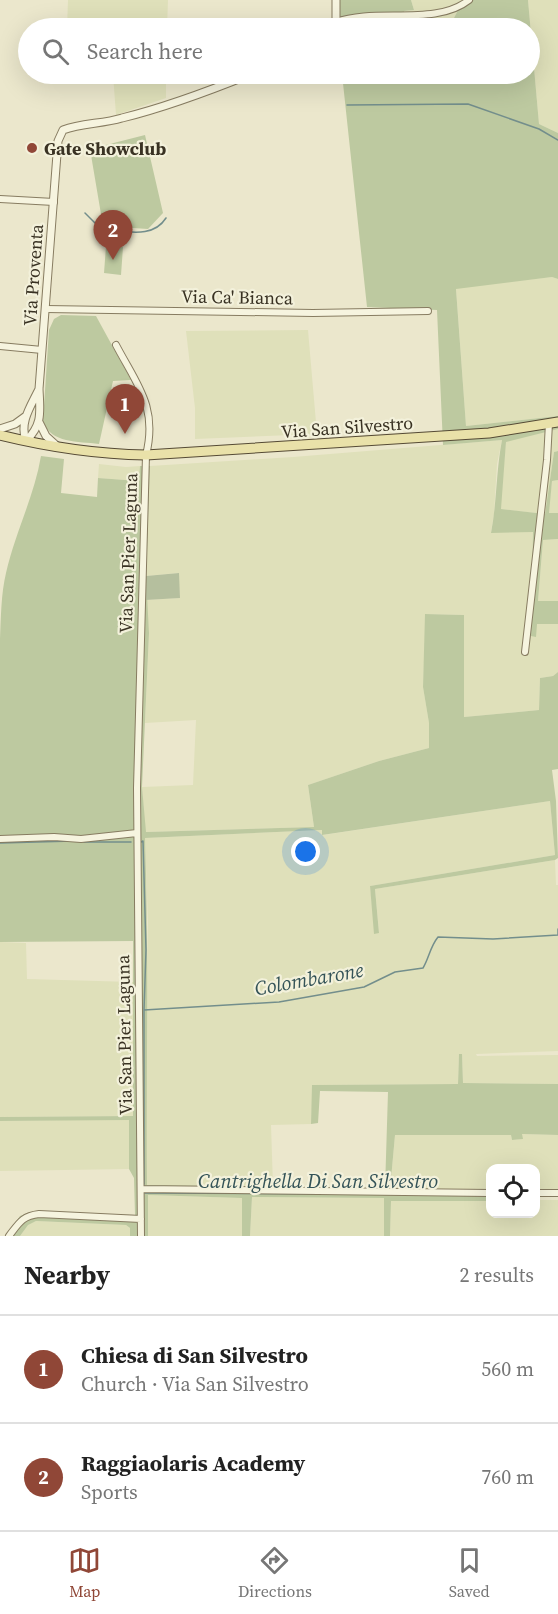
<!DOCTYPE html>
<meta charset="utf-8">
<style>
:root{--surface:#fff;--page:#f6f6f6;--text:#222;--muted:#767676;--line:#e0e0e0;--accent:#904737}
body{margin:0;font-family:"Source Serif 4",serif;background:var(--page);color:var(--text)}
.controls{position:absolute;right:18px;bottom:18px;display:grid;overflow:hidden;border-radius:12px;box-shadow:0 6px 24px #0002}
.controls button{width:54px;height:54px;display:grid;place-items:center;padding:0;border:0;border-bottom:2px solid var(--line);background:var(--surface);color:var(--text);font:30px sans-serif}
.you{position:absolute;left:306px;top:852px;width:21px;height:21px;margin:-15px;border:4px solid #fff;border-radius:50%;background:#1a73e8;box-shadow:0 0 0 9px #1a73e833}
.badge{display:grid;place-items:center;width:39px;height:39px;border-radius:50%;background:var(--accent);color:#fff;font-size:20px;font-weight:700}
.pin{position:absolute;translate:-50% -50px;filter:drop-shadow(0 2px 3px #0008)}
.pin::after{content:'';position:absolute;top:32px;width:21px;height:18px;background:inherit;clip-path:polygon(0 0,100% 0,50% 100%)}
.list{margin:0;padding:0;list-style:none}
h2{display:flex;justify-content:space-between;align-items:center;height:78px;margin:0;padding:0 24px;font-size:26px}
h2 small{font-size:20px;font-weight:400;color:var(--muted)}
.list li{display:grid;grid-template-columns:39px 1fr auto;gap:18px;align-items:center;box-sizing:border-box;height:108px;padding:0 24px;border-top:2px solid var(--line)}
.list b{display:block;font-size:22px;white-space:nowrap}
.list p{margin:0;font-size:20px;white-space:nowrap;color:var(--muted)}
.list em{font-size:20px;font-style:normal;color:var(--muted)}
.icon{flex:none;width:33px;height:33px;fill:none;stroke:currentColor;stroke-width:2;stroke-linecap:round;stroke-linejoin:round}
.map{position:relative;flex:none;width:558px;height:1236px;overflow:hidden}
.search{position:absolute;background:var(--surface);box-shadow:0 6px 24px #0002;left:18px;right:18px;top:18px;height:66px;display:flex;align-items:center;gap:15px;box-sizing:border-box;padding:0 21px;border-radius:33px;color:var(--muted);font-size:22px}
.sheet{height:294px;background:var(--surface)}
nav{display:flex;justify-content:space-around;align-items:center;box-sizing:border-box;height:84px;border-top:2px solid var(--line);background:var(--surface);font-size:16px;color:var(--muted)}
nav a{display:grid;justify-items:center;gap:3px}
nav .on{color:var(--accent)}
.map>svg:first-child{display:block}
.farmland{fill:#dfe0ba}
.green{fill:#bdc9a0}
.cemetery{fill:#b5bf9e}
.lines{fill:none;stroke-linecap:round;stroke-linejoin:round}
.stream{stroke:#738e8c;stroke-width:1.5}
.minor-casing{stroke:#877c61;stroke-width:8}
.tertiary-casing{stroke:#877c61;stroke-width:9}
.primary-casing{stroke:#554a35;stroke-width:11}
.minor{stroke:#f6f4df;stroke-width:6}
.tertiary{stroke:#f6f4df;stroke-width:7}
.primary{stroke:#e9e1a9;stroke-width:9}
.poi-dot{fill:#904737;stroke:#f3f1db;stroke-width:2}
.labels{text-anchor:middle;dominant-baseline:central;stroke-width:4.5;stroke-linejoin:round;paint-order:stroke}
.poi-label{font-size:18px;font-weight:bold;fill:#393223;stroke:#f3f1db;text-anchor:start}
.street-label{font-size:18px;fill:#393223;stroke:#f3f1db}
.water-label{font-size:20px;font-style:italic;fill:#345357;stroke:#f3f1db}
</style>
<div class="map">
<svg width="558" height="1236" viewBox="0 0 558 1236">
<rect width="100%" height="100%" fill="#ebe7cc"/>
<!-- farmland -->
<path class="farmland" d="M68,0H168L167,28H67Z
M411,0H463L449,28H406L404,11L414,10Z
M528,0H558V133L539,124Z
M113,74H166V98L116,115Z
M552,277L558,279V416L466,426L456,288Z
M308,330L317,434L195,439V408L186,331Z
M558,429V451L554,452L545,514L500,509L506,441Z
M502,440L497,464L494,514L491,532H533L531,636L537,624H558V672L553,676L540,678L539,710L464,717V615L426,614L423,687L429,723V748L379,761L308,785L314,827L145,832L142,787L193,785L196,720L145,723L149,633L146,600L180,598L178,573L146,576L150,466L293,457Z
M99,464L126,467L140,466V481L98,478Z
M558,480V513L548,514L552,481Z
M558,539V601H538L543,540Z
M550,801L555,855L370,886L375,933L379,932L375,889L555,860L556,885H558V1051L476,1054L477,1056L558,1055V1084L463,1083L462,1055L459,1054L458,1084L313,1085L311,1124L271,1125L273,1186L268,1188L147,1185L146,1021L148,923L145,838L322,830L323,835Z
M0,942L26,943L27,979L133,982V1116L0,1117Z
M130,1119L129,1169L0,1171V1121Z
M522,1134L558,1135V1191H536V1168H490V1191L390,1190L395,1135H511L512,1140L522,1139Z
M148,1195L242,1198V1236H148Z
M252,1197L384,1198V1236H250Z
M536,1200H558V1236H390L391,1201H490V1214H536Z
M36,1221L126,1225L130,1228V1236H20L28,1224Z"/>
<!-- green -->
<path class="green" d="M340,0H411L414,10L404,11L406,28H338Z
M463,0H528L539,124L558,133V279L552,277L456,289L466,426L558,416V429L506,442L501,509L545,514L554,452L558,451V480L552,481L549,513H558V539L543,540L538,601H558V624H537L536,637L531,636L533,532L491,533C497,502 496,471 502,440L443,445L437,310L367,307L342,74H530V28H449Z
M145,135L163,213L148,229L103,226L90,149Z
M106,246L123,247L121,275L104,273Z
M61,315L96,316L131,380L113,381L99,444C78,441 51,444 43,421L49,330L54,319Z
M41,456L64,459L61,493L97,497L98,478L139,481L140,466H150L146,576L149,633L142,787L146,832L314,827L308,785L379,761L429,748V723L423,687L425,614L464,615V717L539,710L540,678L553,676L558,672V769L552,770L556,801L558,858L555,860L375,889L379,933L374,934L370,886L555,855L550,801L322,835V830L145,838C149,954 146,1069 147,1185L385,1189L388,1092L320,1091L318,1123L311,1124L312,1085L458,1084L459,1054H462L463,1083L558,1084V1135L522,1134L523,1139L512,1140L511,1135H395L390,1190L490,1191V1201H391L390,1236H384V1198L252,1197L250,1236H242V1198L148,1195V1236H130V1228L126,1225L36,1221L28,1225L20,1236H6L20,1216L30,1212L135,1215L134,1178L129,1169V1120L0,1121V1117L133,1116V941L0,942V639C1,617 1,594 6,573C15,533 34,497 41,456Z"/>
<!-- cemetery -->
<path class="cemetery" d="M179,573L180,598L146,600V576Z"/>
<g class="lines">
<!-- stream -->
<path class="stream" d="M347,105L468,104L539,129L558,140
M85,213L102,230C124,230 152,240 166,218
M84,842H131
M141,842L143,841L146,950L144,1010V1184
M0,843L73,841
M144,1010L279,1002L364,987L395,972L423,968C429,958 430,947 438,937L493,939L558,935V929
M145,1193L355,1194"/>
<!-- minor casing -->
<g class="minor-casing">
<path id="minor" d="M336,22C376,7 435,27 469,0
M0,199L54,202
M46,309L313,313L428,311
M116,345C137,385 158,407 146,455L137,788L141,1236
M0,346L42,350
M525,652L547,460L549,423
M0,839L54,837L81,839L137,833
M141,1189L490,1193
M536,1193H558
M9,1236C19,1223 22,1216 39,1214L141,1219"/>
</g>
<!-- tertiary casing -->
<g class="tertiary-casing">
<path id="tertiary" d="M331,28L336,22V0
M39,389C31,406 19,422 26,441C43,424 40,412 39,389L58,141L63,130C82,123 102,124 122,118C167,107 209,91 251,74
M39,422L46,436L57,446
M0,429L15,424L26,416"/>
</g>
<!-- primary casing -->
<g class="primary-casing">
<path id="primary" d="M0,435C49,447 96,454 146,455L489,433L558,422"/>
</g>
<!-- minor -->
<use href="#minor" class="minor"/>
<!-- tertiary -->
<use href="#tertiary" class="tertiary"/>
<!-- primary -->
<use href="#primary" class="primary"/>
</g>
<!-- markers -->
<circle class="poi-dot" cx="32" cy="148" r="6"/>
<g class="labels">
<!-- poi labels -->
<g class="poi-label">
<text x="44" y="148">Gate Showclub</text>
</g>
<!-- street labels -->
<g class="street-label">
<text transform="translate(33 275) rotate(-86)">Via Proventa</text>
<text transform="translate(237 297) rotate(1)">Via Ca' Bianca</text>
<text transform="translate(347 427) rotate(-4)">Via San Silvestro</text>
<text transform="translate(128 553) rotate(-88)">Via San Pier Laguna</text>
<text transform="translate(124 1035) rotate(-91)">Via San Pier Laguna</text>
</g>
<!-- water labels -->
<g class="water-label">
<text transform="translate(309 979) rotate(-10)">Colombarone</text>
<text x="318" y="1181">Cantrighella Di San Silvestro</text>
</g>
</g>
</svg>
<div class="controls">
<button><svg class="icon" aria-label="locate" viewBox="0 0 24 24"><circle cx="12" cy="12" r="6"/><path d="M12 2v4M12 18v4M2 12h4M18 12h4"/></svg></button>
</div>
<div class="you"></div>
<div class="pin badge" style="left:125px;top:434px">1</div>
<div class="pin badge" style="left:113px;top:260px">2</div>
<div class="search"><svg class="icon" aria-label="search" viewBox="0 0 24 24"><circle cx="10" cy="10" r="6"/><path d="M15 15l6 6"/></svg>Search here</div>
</div>
<section class="sheet">
<h2>Nearby<small>2 results</small></h2>
<ul class="list">
<li><span class="badge">1</span><div><b>Chiesa di San Silvestro</b><p>Church · Via San Silvestro</p></div><em>560 m</em></li>
<li><span class="badge">2</span><div><b>Raggiaolaris Academy</b><p>Sports</p></div><em>760 m</em></li>
</ul>
</section>
<nav>
<a class="on"><svg class="icon" aria-label="map" viewBox="0 0 24 24"><path d="M3 6l6-2 6 2 6-2v14l-6 2-6-2-6 2zM9 4v14M15 6v14"/></svg>Map</a>
<a><svg class="icon" aria-label="directions" viewBox="0 0 24 24"><path d="M12 3l9 9-9 9-9-9zM9 14v-3h6M13 9l2 2-2 2"/></svg>Directions</a>
<a><svg class="icon" aria-label="saved" viewBox="0 0 24 24"><path d="M7 4h10v16l-5-4-5 4z"/></svg>Saved</a>
</nav>
